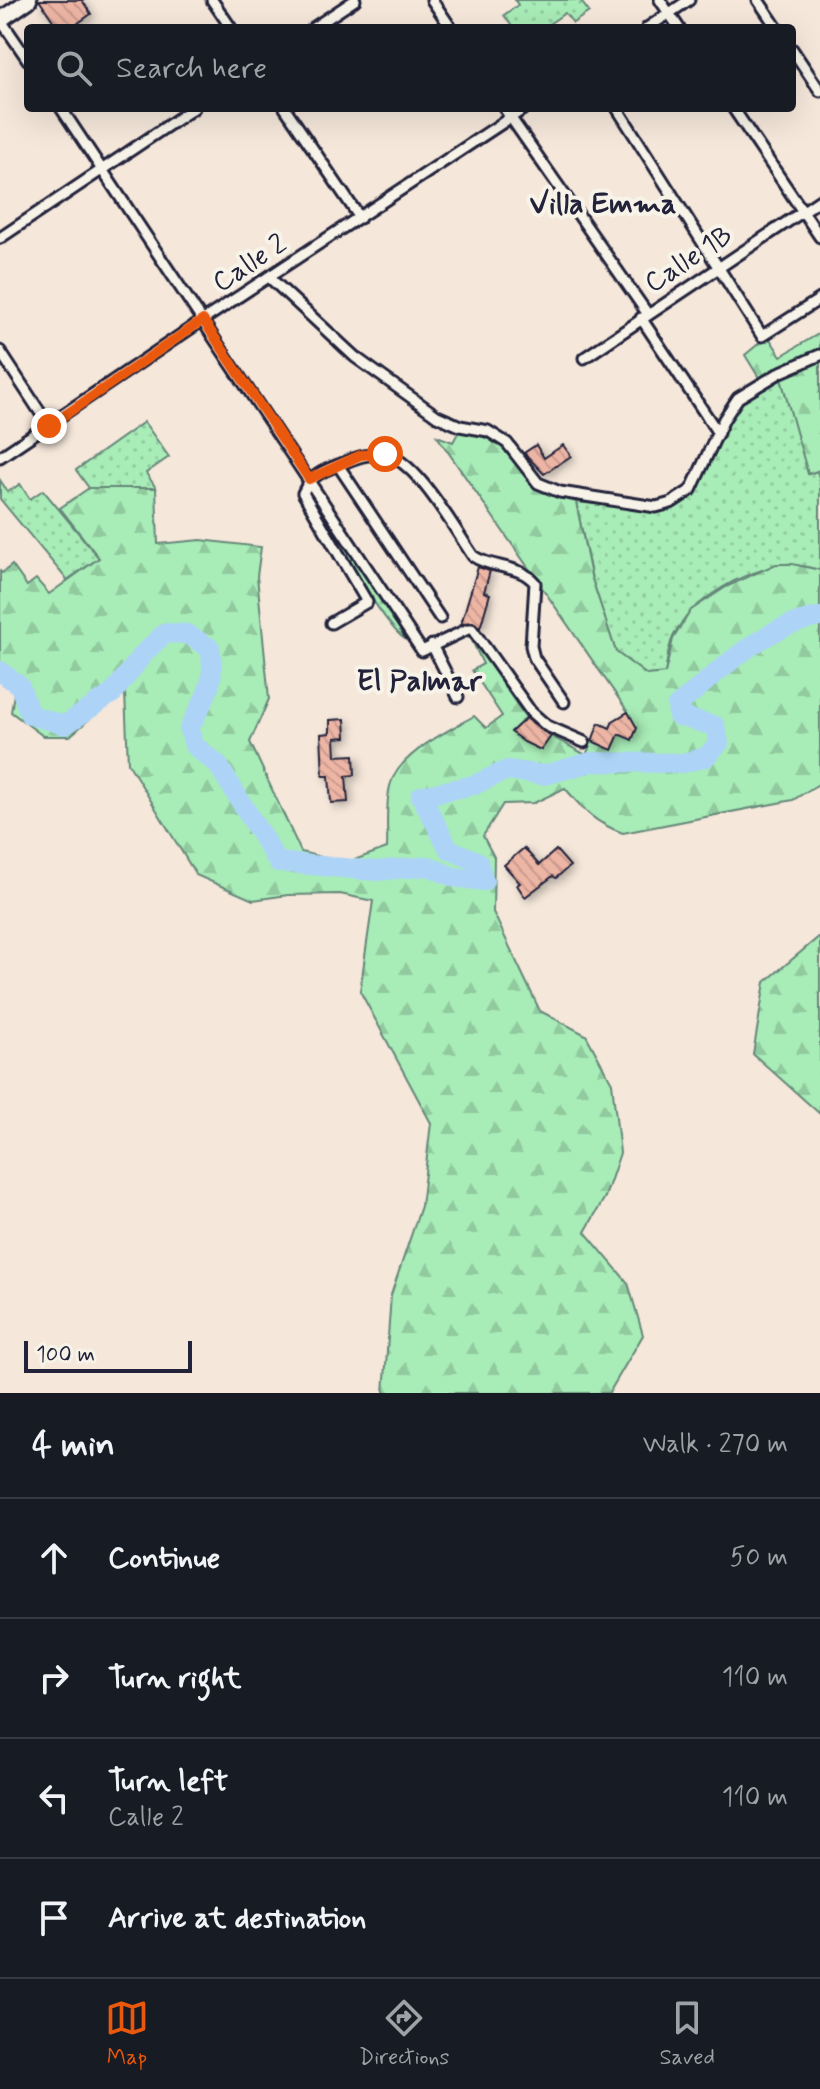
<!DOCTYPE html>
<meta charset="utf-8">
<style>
:root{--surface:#171b24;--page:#20242c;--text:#f1f3f6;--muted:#9ea1a6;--line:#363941;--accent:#ea580c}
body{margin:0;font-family:Mynerve,sans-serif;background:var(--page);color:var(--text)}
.scale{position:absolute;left:24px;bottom:20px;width:168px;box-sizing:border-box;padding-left:8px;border:4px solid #22223b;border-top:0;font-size:22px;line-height:28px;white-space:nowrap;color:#22223b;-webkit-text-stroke:6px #f7f3e8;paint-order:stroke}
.stop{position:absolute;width:24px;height:24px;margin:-18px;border:6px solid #ea580c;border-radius:50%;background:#fff}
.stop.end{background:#ea580c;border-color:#fff;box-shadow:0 2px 8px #0008}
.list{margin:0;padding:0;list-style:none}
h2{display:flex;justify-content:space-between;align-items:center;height:104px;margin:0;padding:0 32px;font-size:34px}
h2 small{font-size:26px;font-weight:400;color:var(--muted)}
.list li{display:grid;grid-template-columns:52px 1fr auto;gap:24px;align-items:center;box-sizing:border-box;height:120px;padding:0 32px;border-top:2px solid var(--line)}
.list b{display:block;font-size:30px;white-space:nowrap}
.list p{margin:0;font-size:26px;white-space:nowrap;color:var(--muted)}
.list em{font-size:26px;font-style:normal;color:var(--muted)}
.icon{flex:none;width:44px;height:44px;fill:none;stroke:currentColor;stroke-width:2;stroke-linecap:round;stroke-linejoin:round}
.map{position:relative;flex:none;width:820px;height:1393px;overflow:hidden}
.search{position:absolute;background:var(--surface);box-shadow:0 8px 32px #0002;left:24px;right:24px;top:24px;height:88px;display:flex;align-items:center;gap:20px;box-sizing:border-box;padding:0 28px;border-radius:8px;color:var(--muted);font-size:30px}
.sheet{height:584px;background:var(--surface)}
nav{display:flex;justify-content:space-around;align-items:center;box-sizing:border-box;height:112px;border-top:2px solid var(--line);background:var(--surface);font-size:22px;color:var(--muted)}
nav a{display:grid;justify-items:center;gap:4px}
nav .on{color:var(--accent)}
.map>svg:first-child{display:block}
.grass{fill:url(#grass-dots);stroke:#658779;stroke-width:2}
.forest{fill:url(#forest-firs);stroke:#658779;stroke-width:2}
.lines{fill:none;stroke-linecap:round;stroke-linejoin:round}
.river{stroke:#add4f7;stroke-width:20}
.building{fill:url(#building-back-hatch);stroke:#22223b;stroke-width:2;filter:url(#shadow)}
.street-casing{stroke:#22223b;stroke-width:15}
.primary-casing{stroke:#22223b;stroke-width:20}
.street{stroke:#f7f3e8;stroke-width:9}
.primary{stroke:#f7f3e8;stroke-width:14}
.route{stroke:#ea580c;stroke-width:10}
.labels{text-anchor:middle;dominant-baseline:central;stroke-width:8;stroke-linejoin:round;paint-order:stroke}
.street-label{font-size:28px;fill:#22223b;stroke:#f7f3e8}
.neighbourhood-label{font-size:30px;font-weight:bold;fill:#22223b;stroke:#f7f3e8}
</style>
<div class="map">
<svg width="820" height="1393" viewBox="0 0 820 1393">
<defs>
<pattern id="grass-dots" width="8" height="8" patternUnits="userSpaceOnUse" patternTransform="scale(2)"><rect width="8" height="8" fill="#a8ecb7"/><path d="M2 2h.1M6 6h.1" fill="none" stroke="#90ca9e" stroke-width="1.8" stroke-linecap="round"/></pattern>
<pattern id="forest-firs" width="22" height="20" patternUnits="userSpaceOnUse" patternTransform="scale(2)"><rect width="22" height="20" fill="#a8ecb7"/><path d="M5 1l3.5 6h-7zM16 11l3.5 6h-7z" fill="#90ca9e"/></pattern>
<pattern id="building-back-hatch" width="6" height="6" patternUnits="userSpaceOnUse" patternTransform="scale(2)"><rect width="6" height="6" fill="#edb5a4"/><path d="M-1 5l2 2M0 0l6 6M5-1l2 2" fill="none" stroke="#cb9b8e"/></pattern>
<filter id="shadow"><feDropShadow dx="3.5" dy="3.5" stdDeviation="4" flood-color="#0004"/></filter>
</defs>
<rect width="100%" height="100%" fill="#f5e7da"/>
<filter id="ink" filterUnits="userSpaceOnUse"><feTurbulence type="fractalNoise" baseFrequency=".0125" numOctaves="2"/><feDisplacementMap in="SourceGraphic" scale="16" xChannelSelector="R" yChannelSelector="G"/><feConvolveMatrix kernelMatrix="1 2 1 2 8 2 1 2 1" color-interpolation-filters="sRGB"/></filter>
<g filter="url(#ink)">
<!-- grass -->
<path class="grass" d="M515,0H580L589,12L573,23L565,13L543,28H513L504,15L518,5Z
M780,375L809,474L817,471L820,481V570C811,568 799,564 790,565C747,568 692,598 673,637C668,648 667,662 665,674L647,675L616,652L592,579L576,502L655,510L694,491L723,428L740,399Z
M144,422L169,457L146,473L156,488H89L76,470Z
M0,480L8,492L20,484L30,499L43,490L99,558L67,580L0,499Z
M306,484L399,627L405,639C383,626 323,518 305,489Z"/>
<!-- forest -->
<path class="forest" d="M820,333V470L808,474L780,375L761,381L745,355L768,336L781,356Z
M459,431L485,435V438L504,443L554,494L576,502L591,576L616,652L647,675L665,673L673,639L691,610L726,587L776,564H792L820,570V783L793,800L623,833C595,823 584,811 565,788L534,803L503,804L483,836L494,857L493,912L540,1011L586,1035L612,1083L620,1153L605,1197L585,1232L628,1283L643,1335L609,1393H384L391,1295L421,1206L431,1123L360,991L373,901L340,894L288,895L253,900L196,875L128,763L125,693L108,703L70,736H43L11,712L15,687L0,682V571L2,573L12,565L27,586L36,579L49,594L99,558L60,508L89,488H156L158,544L201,540L261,547L257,576L269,699L250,742L301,852L346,863L387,848C388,829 385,805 390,786C398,754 448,731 474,716L486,728L502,716L472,670L483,664L468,632L526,718L512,731L524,742L541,750L551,736L586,755L592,741L612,749L619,734L632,739L628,712L437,436L453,442Z
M820,936V1114L753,1054L765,982Z"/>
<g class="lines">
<!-- river -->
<path class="river" d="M0,671L20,686L30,715L65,725L113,693L145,652L165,633L187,634L210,648C217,684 205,697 189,729L194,745L218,765L278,862L376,871L429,866L453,877L484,881L478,862L449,849L421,796L474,785L507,770L544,775L591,762L683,763L706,757L719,743L715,726L678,716L677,706C720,671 763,625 820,617"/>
</g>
<!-- building -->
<path class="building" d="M39,0H82L91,14L71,28H58Z
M536,445L544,458L563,445L571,456L544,474L524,453Z
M478,567L490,571L484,592L490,594L480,628L473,622L461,624Z
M628,712L637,728L632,740L619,734L612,750L592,741L599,723L610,728L613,721Z
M526,718L551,736L541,750L524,742L511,732Z
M345,719L346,737L335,738L336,756L354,755L355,775L346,776L348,802L331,803L329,776H323L321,734L330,733V720Z
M524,848L539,865L556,850L570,866L556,878L553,876L525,897L517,885L520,883L504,865Z"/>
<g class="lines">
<!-- street casing -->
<g class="street-casing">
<path id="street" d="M212,0L231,28
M432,0L451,28
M660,0L679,28
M758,0L777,28
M0,19L28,60
M313,28L355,0
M647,28L689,0
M792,49L820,91
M61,108L422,651L468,629H472L531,712L547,726L584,742
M285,108L360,218
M504,108L647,313
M617,108L762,336L820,299
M733,108L820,237
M0,238L194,108
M270,278L355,357L437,416L460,426L488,431L507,443L538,483L560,492L656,507L671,503L691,490L724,419L738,398L781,372L820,355
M641,318L718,433
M0,351L49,426
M584,358L820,200
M0,457L203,320L525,108
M338,465L440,618
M331,623L367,602L303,493C311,475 323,471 341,464C355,458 368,453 383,454C415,457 455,530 473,556C491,569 520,564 535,583L531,646L534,658L564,702
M432,645L458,697"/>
</g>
<!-- primary casing -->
<g class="primary-casing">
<path id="primary" d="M0,20L29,0"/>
</g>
<!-- street -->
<use href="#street" class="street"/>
<!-- primary -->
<use href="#primary" class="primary"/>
</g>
</g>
<g class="lines" filter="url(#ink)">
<!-- route -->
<path class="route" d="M49,426L203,320L309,479L361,455L385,454"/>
</g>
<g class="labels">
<!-- street labels -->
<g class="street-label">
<text transform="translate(689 260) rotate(-33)">Calle 1B</text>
<text transform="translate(250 264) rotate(-33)">Calle 2</text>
</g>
<!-- neighbourhood labels -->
<g class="neighbourhood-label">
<text x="603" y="204">Villa Emma</text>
<text x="419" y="681">El Palmar</text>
</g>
</g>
</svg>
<div class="scale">100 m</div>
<div class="stop" style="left:385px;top:454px"></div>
<div class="stop end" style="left:49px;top:426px"></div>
<div class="search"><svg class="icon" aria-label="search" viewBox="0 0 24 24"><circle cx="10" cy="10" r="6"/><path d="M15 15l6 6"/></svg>Search here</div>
</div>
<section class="sheet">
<h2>4 min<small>Walk · 270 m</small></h2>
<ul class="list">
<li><svg class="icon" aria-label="ahead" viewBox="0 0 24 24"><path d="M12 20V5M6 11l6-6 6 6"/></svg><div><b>Continue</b></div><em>50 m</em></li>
<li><svg class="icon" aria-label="right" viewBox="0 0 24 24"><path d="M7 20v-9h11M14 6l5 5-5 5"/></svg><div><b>Turn right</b></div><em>110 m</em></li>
<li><svg class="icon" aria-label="left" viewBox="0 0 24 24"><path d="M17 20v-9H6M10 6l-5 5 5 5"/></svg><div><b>Turn left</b><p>Calle 2</p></div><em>110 m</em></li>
<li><svg class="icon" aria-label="arrive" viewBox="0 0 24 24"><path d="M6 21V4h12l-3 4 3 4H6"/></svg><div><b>Arrive at destination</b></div></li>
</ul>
</section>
<nav>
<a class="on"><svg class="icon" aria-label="map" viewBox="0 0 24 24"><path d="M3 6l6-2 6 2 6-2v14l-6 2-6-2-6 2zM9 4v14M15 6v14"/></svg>Map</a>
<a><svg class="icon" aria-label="directions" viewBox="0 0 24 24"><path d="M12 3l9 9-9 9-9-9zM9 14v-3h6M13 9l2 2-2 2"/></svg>Directions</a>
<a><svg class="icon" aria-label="saved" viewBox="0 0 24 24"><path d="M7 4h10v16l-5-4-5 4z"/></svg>Saved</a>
</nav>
